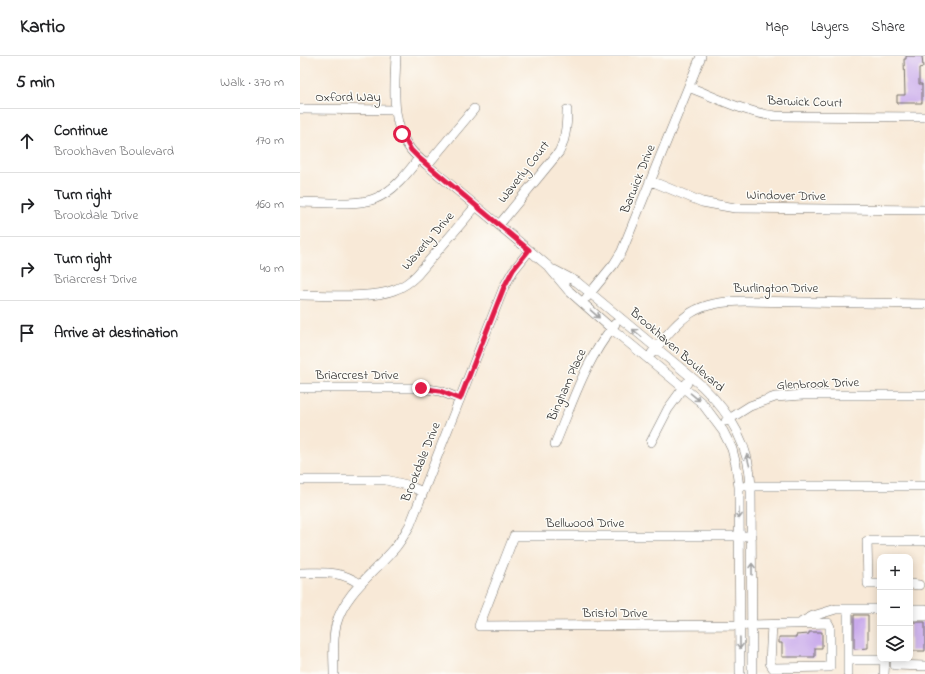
<!DOCTYPE html>
<meta charset="utf-8">
<style>
:root{--surface:#fff;--page:#f6f6f6;--text:#202124;--muted:#757577;--line:#e0e0e0}
body{margin:0;font-family:"Indie Flower",sans-serif;background:var(--page);color:var(--text)}
.controls{position:absolute;right:12px;bottom:12px;display:grid;overflow:hidden;border-radius:8px;box-shadow:0 2px 10px #0003}
.controls button{width:36px;height:36px;display:grid;place-items:center;padding:0;border:0;border-bottom:1px solid var(--line);background:var(--surface);color:var(--text);font:20px sans-serif}
.stop{position:absolute;width:12px;height:12px;margin:-9px;border:3px solid #e11d48;border-radius:50%;background:#fff}
.stop.end{background:#e11d48;border-color:#fff;box-shadow:0 1px 4px #0008}
.list{margin:0;padding:0;list-style:none}
h2{display:flex;justify-content:space-between;align-items:center;height:52px;margin:0;padding:0 16px;font-size:17px}
h2 small{font-size:13px;font-weight:400;color:var(--muted)}
.list li{display:grid;grid-template-columns:26px 1fr auto;gap:12px;align-items:center;box-sizing:border-box;height:64px;padding:0 16px;border-top:1px solid var(--line)}
.list b{display:block;font-size:15px;white-space:nowrap}
.list p{margin:0;font-size:13px;white-space:nowrap;color:var(--muted)}
.list em{font-size:13px;font-style:normal;color:var(--muted)}
.icon{flex:none;width:22px;height:22px;fill:none;stroke:currentColor;stroke-width:2;stroke-linecap:round;stroke-linejoin:round}
.map{position:relative;flex:none;width:625px;height:618px;overflow:hidden}
header{display:flex;align-items:center;gap:24px;box-sizing:border-box;height:56px;padding:0 20px;background:var(--surface);border-bottom:1px solid var(--line)}
header strong{font-size:19px}
nav{display:flex;gap:22px;margin-inline-start:auto;font-size:14px}
main{display:flex}
aside{flex:1;background:var(--surface)}
.map>svg:first-child{display:block}
.building{fill:#c9aaeb}
.lines{fill:none;stroke-linecap:round;stroke-linejoin:round}
.minor-casing{stroke:#736e67;stroke-width:10}
.minor{stroke:#fff;stroke-width:9}
.oneway{stroke:#a0a0a0}
.route{stroke:#e11d48;stroke-width:5}
.labels{text-anchor:middle;dominant-baseline:central;stroke-width:3;stroke-linejoin:round;paint-order:stroke}
.street-label{font-size:13px;fill:#2b2b2b;stroke:#fdfcf7}
</style>
<header>
<strong>Kartio</strong>
<nav><a>Map</a><a>Layers</a><a>Share</a></nav>
</header>
<main>
<aside>
<h2>5 min<small>Walk · 370 m</small></h2>
<ul class="list">
<li><svg class="icon" aria-label="ahead" viewBox="0 0 24 24"><path d="M12 20V5M6 11l6-6 6 6"/></svg><div><b>Continue</b><p>Brookhaven Boulevard</p></div><em>170 m</em></li>
<li><svg class="icon" aria-label="right" viewBox="0 0 24 24"><path d="M7 20v-9h11M14 6l5 5-5 5"/></svg><div><b>Turn right</b><p>Brookdale Drive</p></div><em>160 m</em></li>
<li><svg class="icon" aria-label="right" viewBox="0 0 24 24"><path d="M7 20v-9h11M14 6l5 5-5 5"/></svg><div><b>Turn right</b><p>Briarcrest Drive</p></div><em>40 m</em></li>
<li><svg class="icon" aria-label="arrive" viewBox="0 0 24 24"><path d="M6 21V4h12l-3 4 3 4H6"/></svg><div><b>Arrive at destination</b></div></li>
</ul>
</aside>
<div class="map">
<svg width="625" height="618" viewBox="0 0 625 618">
<rect width="100%" height="100%" fill="#fdfcf7"/>
<filter id="ink" filterUnits="userSpaceOnUse"><feTurbulence type="fractalNoise" baseFrequency=".025" numOctaves="2"/><feDisplacementMap in="SourceGraphic" scale="8" xChannelSelector="R" yChannelSelector="G"/><feConvolveMatrix kernelMatrix="1 2 1 2 8 2 1 2 1" color-interpolation-filters="sRGB"/></filter>
<filter id="wash" filterUnits="userSpaceOnUse"><feTurbulence type="fractalNoise" baseFrequency=".012" numOctaves="4" result="noise"/><feDisplacementMap in="SourceGraphic" scale="16" xChannelSelector="R" yChannelSelector="G"/><feGaussianBlur stdDeviation="0.9" result="paint"/><feColorMatrix in="noise" values="0 0 0 0 0 0 0 0 0 0 0 0 0 0 0 0 0 1.4 0 .05"/><feComposite in="paint" operator="in"/></filter>
<g filter="url(#wash)">
<rect width="100%" height="100%" fill="#f8e9d7"/>
<g id="blocks">
<!-- building -->
<path class="building" d="M606,0H622L623,11L619,12V28H622V47H597V39H605L604,3H606Z
M554,559H568V592L554,593Z
M610,566H625V595H610Z
M509,576H522V592H515V601H482V587H479V581H496V579L509,578Z"/>
</g>
</g>
<g filter="url(#ink)">
<use href="#blocks" fill-opacity="0" stroke="#736e67" stroke-width="1"/>
<g class="lines">
<!-- minor casing -->
<g class="minor-casing">
<path id="minor" d="M96,0C95,31 90,68 111,94C116,100 121,104 127,109L248,210L269,235L312,273L402,347L423,375L432,393L436,409L439,431L440,618
M389,31C417,42 446,57 476,60L625,61
M0,53L96,54
M127,109L174,53
M351,125L402,146L435,152L625,154
M0,146C21,146 55,150 74,143C93,136 107,118 119,102
M199,169L259,96C266,83 267,68 267,54
M254,214L277,226L402,330C432,359 449,389 451,430L452,618
M0,239C26,239 71,243 94,234C103,231 111,225 117,219L176,150
M287,241L314,208L322,195L401,0
M352,297C383,259 394,245 446,245L625,248
M0,332H121L140,335L160,343
M426,365L450,350L475,341L503,339H625
M351,386L368,353L387,327
M255,388C273,345 285,305 315,268
M0,424H86L107,429L123,436
M446,430H625
M452,480H214L179,570L452,569C477,568 502,568 528,567L530,571V611L473,612L470,607L472,569
M0,517C24,517 40,514 60,528
M580,528H568L567,485H625
M610,528L619,529
M610,553H625
M610,560H625
M502,566L513,560L536,553H580
M595,603V609L625,610
M548,604H585
M34,618C34,602 32,585 36,569C44,537 75,516 95,492C101,485 105,477 110,469L204,231L213,215L229,195
M548,618V553
M584,618L585,603"/>
</g>
<!-- minor -->
<use href="#minor" class="minor"/>
</g>
<!-- one-way arrows -->
<defs><path id="oneway-shaft" d="M-6 0H5M1.5-3L5.5 0L1.5 3" fill="none" stroke-width="1.6" stroke-linecap="round" stroke-linejoin="round"/></defs>
<g class="oneway">
<use href="#oneway-shaft" transform="translate(295 258) rotate(41)"/>
<use href="#oneway-shaft" transform="translate(337 277) rotate(-141)"/>
<use href="#oneway-shaft" transform="translate(395 341) rotate(40)"/>
<use href="#oneway-shaft" transform="translate(448 404) rotate(-104)"/>
<use href="#oneway-shaft" transform="translate(439 457) rotate(89)"/>
<use href="#oneway-shaft" transform="translate(452 513) rotate(-90)"/>
<use href="#oneway-shaft" transform="translate(440 587) rotate(89)"/>
</g>
</g>
<g class="lines" filter="url(#ink)">
<!-- route -->
<path class="route" d="M102,78L111,94L119,102L229,194L213,214L204,231L160,343L140,335L121,332"/>
</g>
<g class="labels">
<!-- street labels -->
<g class="street-label">
<text x="48" y="41">Oxford Way</text>
<text transform="translate(505 46) rotate(2)">Barwick Court</text>
<text transform="translate(224 116) rotate(-52)">Waverly Court</text>
<text transform="translate(338 123) rotate(-68)">Barwick Drive</text>
<text transform="translate(486 140) rotate(1)">Windover Drive</text>
<text transform="translate(128 185) rotate(-49)">Waverly Drive</text>
<text x="476" y="232">Burlington Drive</text>
<text transform="translate(377 294) rotate(41)">Brookhaven Boulevard</text>
<text x="57" y="319">Briarcrest Drive</text>
<text transform="translate(518 328) rotate(-2)">Glenbrook Drive</text>
<text transform="translate(267 329) rotate(-66)">Bingham Place</text>
<text transform="translate(121 406) rotate(-68)">Brookdale Drive</text>
<text x="285" y="467">Bellwood Drive</text>
<text x="315" y="557">Bristol Drive</text>
</g>
</g>
</svg>
<div class="controls">
<button>+</button>
<button>−</button>
<button><svg class="icon" aria-label="layers" viewBox="0 0 24 24"><path d="M12 4l9 5-9 5-9-5zM3 14l9 5 9-5"/></svg></button>
</div>
<div class="stop" style="left:102px;top:78px"></div>
<div class="stop end" style="left:121px;top:332px"></div>
</div>
</main>
